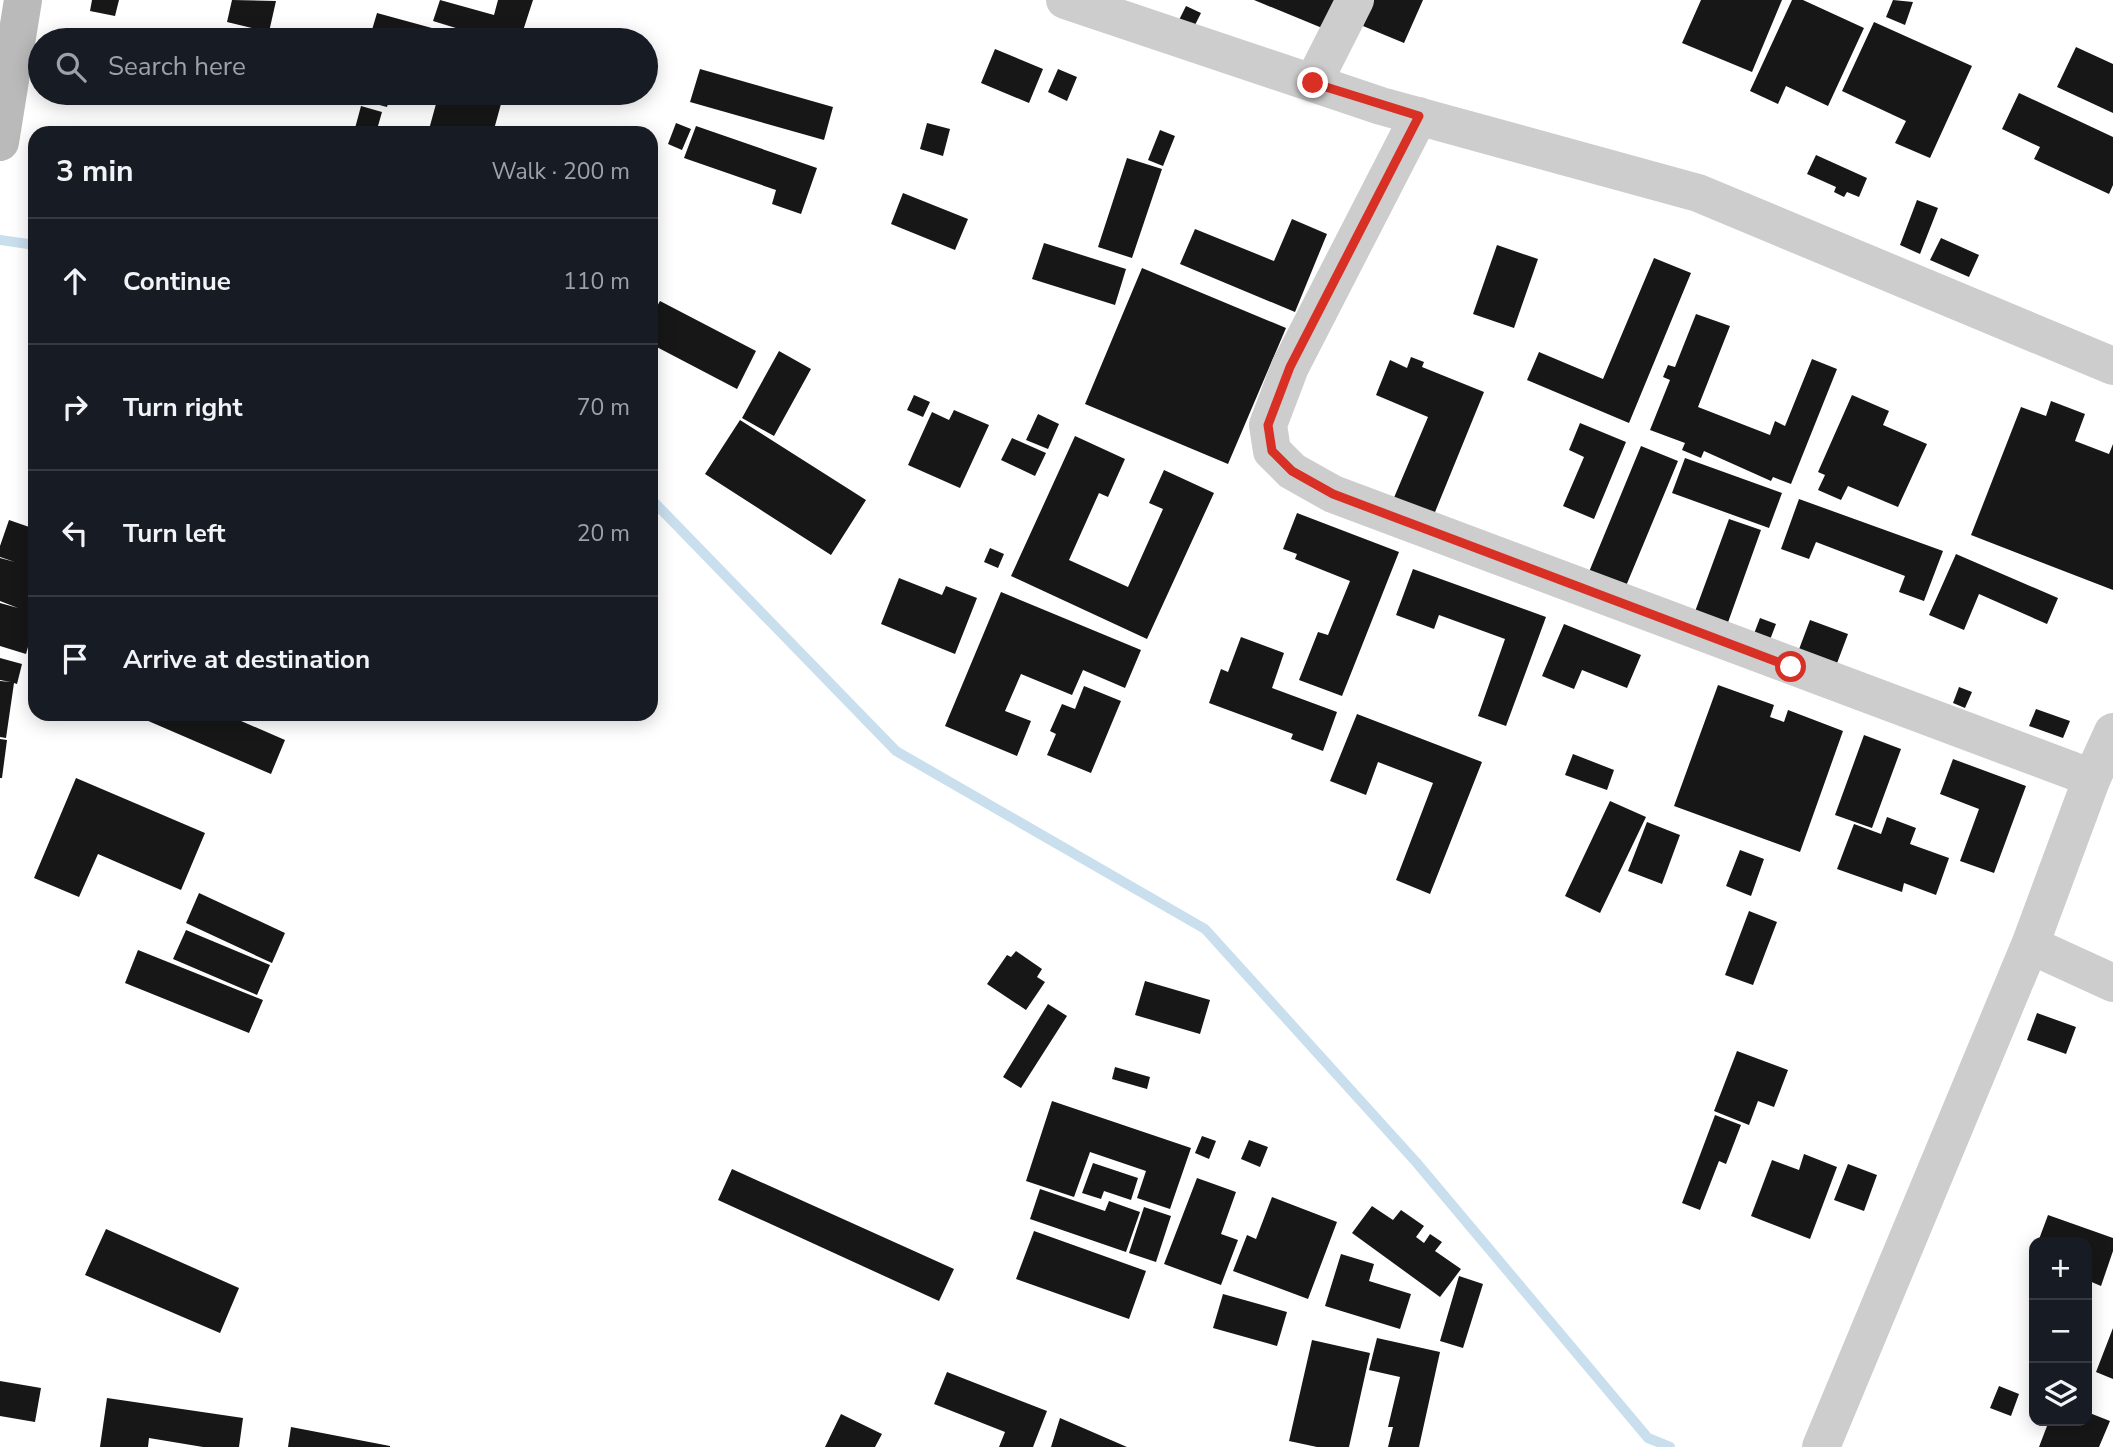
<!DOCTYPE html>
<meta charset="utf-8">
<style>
:root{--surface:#171b24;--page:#242831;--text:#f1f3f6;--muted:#9ea1a6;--line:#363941}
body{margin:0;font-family:"Nunito Sans",sans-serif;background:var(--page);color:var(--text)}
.controls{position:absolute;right:21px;bottom:21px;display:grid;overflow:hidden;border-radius:14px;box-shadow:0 4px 18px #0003}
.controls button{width:63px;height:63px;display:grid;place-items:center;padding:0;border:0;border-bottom:2px solid var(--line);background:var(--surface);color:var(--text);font:35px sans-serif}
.stop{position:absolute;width:21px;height:21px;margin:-16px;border:5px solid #d93025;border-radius:50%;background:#fff}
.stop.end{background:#d93025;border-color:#fff;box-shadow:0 2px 7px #0008}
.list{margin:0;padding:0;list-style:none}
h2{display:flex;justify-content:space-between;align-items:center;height:91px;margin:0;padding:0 28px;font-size:30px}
h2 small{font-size:23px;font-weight:400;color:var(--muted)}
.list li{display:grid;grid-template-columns:46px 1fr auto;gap:21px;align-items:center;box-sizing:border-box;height:126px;padding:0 28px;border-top:2px solid var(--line)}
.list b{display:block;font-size:26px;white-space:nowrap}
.list em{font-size:23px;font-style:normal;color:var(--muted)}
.icon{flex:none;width:38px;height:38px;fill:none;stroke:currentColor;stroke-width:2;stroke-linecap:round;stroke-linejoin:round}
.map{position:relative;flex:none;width:2113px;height:1447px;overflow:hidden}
.search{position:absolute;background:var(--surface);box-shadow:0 4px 18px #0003;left:28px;top:28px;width:630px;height:77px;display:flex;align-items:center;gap:18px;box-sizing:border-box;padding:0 24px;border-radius:38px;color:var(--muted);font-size:26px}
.panel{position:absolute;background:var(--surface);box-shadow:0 4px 18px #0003;left:28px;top:126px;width:630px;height:595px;border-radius:21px}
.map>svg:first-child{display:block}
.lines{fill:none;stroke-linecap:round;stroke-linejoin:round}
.stream{stroke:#c9dfee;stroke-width:10}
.building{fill:#171717}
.minor{stroke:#cdcdcd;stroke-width:38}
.secondary{stroke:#bababa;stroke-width:38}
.route{stroke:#d93025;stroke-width:9}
</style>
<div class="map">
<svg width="2113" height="1447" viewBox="0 0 2113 1447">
<rect width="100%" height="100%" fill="#fff"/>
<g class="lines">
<!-- stream -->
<path class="stream" d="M0,240L35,245
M651,499L896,751L1205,929L1416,1162L1648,1438L1670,1447"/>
</g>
<!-- building -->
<path class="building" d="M92,0H119L115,16L90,11Z
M232,0L276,1L269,32L227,22Z
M440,0L494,15L498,0H533L520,40H495L433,21Z
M1254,0H1339L1327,30Z
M1374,0H1423L1404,43L1363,26Z
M1701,0H1782L1752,72L1682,43Z
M1792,0H1803L1864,28L1828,106L1786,86L1778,104L1750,91Z
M1893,0L1913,2L1905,25L1886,17Z
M1186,6L1201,13L1190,35L1175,28Z
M377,13L472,39V40H369Z
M1874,22L1972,66L1930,158L1895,143L1906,121L1842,91Z
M2076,47L2113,64V113L2057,87Z
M995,49L1043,69L1029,103L981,83Z
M700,69L833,107L824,140L690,102Z
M1058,69L1077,77L1067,101L1048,92Z
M354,93H391L387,107L353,98Z
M439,93H504L493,133H428Z
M2019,93L2113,137V185L2109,194L2034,159L2040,147L2002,129Z
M361,106L382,112L376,133L354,132Z
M676,123L691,129L682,150L668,144Z
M927,123L950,129L943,156L920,149Z
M696,126L817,168L801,214L772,204L776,190L684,158Z
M1160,130L1175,136L1163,166L1148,160Z
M1816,155L1867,178L1859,197L1847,192L1844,197L1834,192L1836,187L1807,174Z
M1127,158L1162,169L1132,258L1098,247Z
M903,193L968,219L955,250L891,224Z
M1917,200L1938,208L1920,254L1900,245Z
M1292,219L1327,234L1295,312L1180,264L1195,229L1274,261Z
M1941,238L1979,255L1969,277L1930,260Z
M1044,243L1126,269L1115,305L1032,279Z
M1497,245L1538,259L1514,328L1473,314Z
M1654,258L1691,273L1629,423L1527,380L1539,352L1603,379Z
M1142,268L1286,328L1228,464L1085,404Z
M660,301L756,351L737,389L651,344V317Z
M1696,314L1730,326L1698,407L1770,435L1775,421L1785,426L1812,359L1837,369L1791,484L1773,477L1771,481L1704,451L1701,458L1682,450L1685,443L1650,430L1670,380L1663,377L1668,365L1675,367Z
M779,351L811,369L774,436L742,418Z
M1411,357L1424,362L1422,367L1484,392L1433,517L1393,500L1428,417L1376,395L1390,360L1407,368Z
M35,395V418L29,416Z
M914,395L930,402L923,417L907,410Z
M1852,395L1889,411L1883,425L1927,444L1898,507L1848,486L1841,500L1818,490L1825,475L1818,472Z
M2051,401L2085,414L2075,441L2109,454L2113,444V590L1971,535L2021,407L2046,416Z
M954,410L989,425L960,488L908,465L932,412L949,420Z
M1038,414L1059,424L1048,449L1026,440Z
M740,420L866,500L831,555L705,474Z
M1580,423L1626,442L1594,519L1563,506L1584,457L1569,450Z
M1075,436L1125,459L1108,497L1099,493L1069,560L1128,587L1163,509L1149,503L1164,470L1214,493L1147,639L1011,576Z
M1012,438L1046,453L1035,476L1001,460Z
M1641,446L1678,461L1621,598L1584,584Z
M1685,458L1782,493L1769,528L1672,493Z
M1799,499L1943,551L1924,601L1899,592L1905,576L1816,542L1809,559L1781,549Z
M1297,513L1399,552L1342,696L1299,680L1318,632L1328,635L1350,581L1295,559L1297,554L1283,549Z
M1729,519L1761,530L1726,628L1693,617Z
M9,520L35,529V622L26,654L0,646V603L18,608L0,601V558L15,562L0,557V546Z
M990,548L1004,554L998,568L984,562Z
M1956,554L2058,598L2047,624L1979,594L1964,630L1929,615Z
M1413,569L1546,617L1506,726L1478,716L1505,639L1439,615L1434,629L1396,615Z
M899,578L942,595L946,586L977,598L955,654L881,624Z
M1001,592L1141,650L1125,688L1083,670L1072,695L1021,674L1005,711L1031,721L1017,756L945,726Z
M1760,618L1776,624L1768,645L1752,639Z
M1810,620L1848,634L1836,666L1798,652Z
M1564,624L1641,655L1627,688L1582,670L1574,689L1542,676Z
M1241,637L1284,653L1272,688L1337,712L1323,751L1291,739L1293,734L1209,703L1221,669L1228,672Z
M0,658L22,664L17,684L14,683L6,738L0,737V681L11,682L0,680Z
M1718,685L1774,705L1770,717L1784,722L1788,710L1843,731L1800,852L1674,806Z
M1084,686L1121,701L1091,773L1047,755L1056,734L1050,731L1062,704L1075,709Z
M1959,687L1972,692L1965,708L1953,703Z
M2036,709L2070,721L2063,738L2029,726Z
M149,714H225L285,740L271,774L146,720Z
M1357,714L1482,762L1430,894L1396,880L1433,783L1378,762L1366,795L1330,781Z
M1864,735L1901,749L1872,828L1835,815Z
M0,739L7,740L2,778H0Z
M1573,754L1614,770L1607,790L1565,775Z
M1953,759L2026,786L1994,873L1960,861L1979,809L1940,794Z
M76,778L205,833L181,890L98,854L79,897L34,878Z
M1610,801L1646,817L1600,913L1565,896Z
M1887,817L1916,828L1910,844L1949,858L1936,895L1904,883L1902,892L1837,869L1854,824L1881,834Z
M1647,822L1680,835L1662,884L1628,871Z
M1740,850L1764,859L1751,896L1726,886Z
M199,893L285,933L272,963L186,923Z
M1749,911L1777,922L1753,985L1725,975Z
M186,930L270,965L257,995L173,959Z
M138,950L263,1000L249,1033L125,983Z
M1016,951L1042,969L1037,977L1045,982L1026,1010L987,984L1007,955L1011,957Z
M1145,981L1210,1000L1200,1034L1135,1015Z
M1048,1004L1067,1016L1021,1088L1003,1077Z
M2037,1013L2076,1027L2066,1054L2027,1040Z
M1737,1051L1788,1070L1774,1107L1758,1101L1749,1125L1714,1111Z
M1115,1067L1150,1077L1147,1089L1112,1079Z
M1052,1101L1191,1148L1170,1209L1137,1198L1146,1171L1090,1152L1074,1197L1026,1181Z
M1715,1115L1741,1125L1726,1164L1719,1161L1700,1210L1682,1203Z
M1202,1136L1216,1141L1209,1159L1195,1153Z
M1249,1140L1268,1147L1260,1167L1241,1159Z
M1804,1154L1837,1167L1810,1239L1751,1216L1772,1160L1799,1170Z
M1093,1163L1138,1178L1131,1200L1104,1191L1101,1199L1082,1193Z
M1848,1164L1877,1175L1864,1211L1834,1200Z
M732,1169L954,1269L939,1301L718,1200Z
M1197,1178L1236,1192L1221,1234L1238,1240L1221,1285L1164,1264Z
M1040,1189L1105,1211L1109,1201L1140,1212L1126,1252L1030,1219Z
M1272,1197L1337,1222L1308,1299L1233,1271L1247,1235L1256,1239Z
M1372,1206L1393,1220L1401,1210L1424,1226L1416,1237L1424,1243L1430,1234L1442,1242L1435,1251L1461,1269L1440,1297L1352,1233Z
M1144,1207L1171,1216L1156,1262L1129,1253Z
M2048,1215L2113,1238V1251L2101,1286L2087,1280V1242H2038Z
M106,1229L239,1288L220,1333L85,1275Z
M1034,1231L1146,1271L1129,1319L1016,1279Z
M1341,1254L1374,1264L1369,1281L1411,1294L1400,1329L1325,1306Z
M1459,1276L1483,1284L1463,1348L1440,1341Z
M1223,1294L1287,1312L1277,1346L1213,1328Z
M2113,1328V1379L2096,1372Z
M1377,1338L1440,1352L1419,1447H1388L1393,1427H1388L1400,1377L1369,1370Z
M1312,1340L1370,1353L1349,1447H1317L1289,1441Z
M947,1372L1047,1411L1033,1447H999L1005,1432L934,1404Z
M0,1381L41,1388L35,1422L0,1416Z
M1999,1386L2019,1394L2011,1416L1990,1408Z
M107,1398L243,1418L239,1447H203L149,1438L148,1447H100Z
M2087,1412L2110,1421L2099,1447H2039L2047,1426L2034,1421H2087Z
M841,1414L882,1434L875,1447H825Z
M1060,1418L1127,1447H1051Z
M291,1427L390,1446V1447H288Z"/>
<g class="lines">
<!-- minor -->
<path class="minor" d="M1065,0L1381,106L1698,193L2113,366
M1313,83L1355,0
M1419,116L1290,367L1268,425L1272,451L1292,471L1333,494L2092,778
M2030,945L2113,983
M1821,1447L2030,945L2092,778L2113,732"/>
<!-- secondary -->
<path class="secondary" d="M0,142L23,0"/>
</g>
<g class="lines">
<!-- route -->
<path class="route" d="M1313,83L1419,116L1290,367L1268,425L1272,451L1292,471L1333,494L1791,667"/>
</g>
</svg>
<div class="controls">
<button>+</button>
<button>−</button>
<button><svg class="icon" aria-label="layers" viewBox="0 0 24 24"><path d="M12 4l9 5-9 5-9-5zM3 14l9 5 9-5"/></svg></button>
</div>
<div class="stop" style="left:1791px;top:667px"></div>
<div class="stop end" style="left:1313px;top:83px"></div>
<div class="search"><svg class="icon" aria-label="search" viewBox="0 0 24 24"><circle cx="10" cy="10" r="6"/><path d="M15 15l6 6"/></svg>Search here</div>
<section class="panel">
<h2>3 min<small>Walk · 200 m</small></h2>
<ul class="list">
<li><svg class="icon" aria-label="ahead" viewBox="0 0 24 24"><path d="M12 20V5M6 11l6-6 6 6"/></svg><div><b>Continue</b></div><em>110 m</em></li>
<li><svg class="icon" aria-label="right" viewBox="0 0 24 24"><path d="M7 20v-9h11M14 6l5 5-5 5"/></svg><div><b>Turn right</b></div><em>70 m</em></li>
<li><svg class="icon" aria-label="left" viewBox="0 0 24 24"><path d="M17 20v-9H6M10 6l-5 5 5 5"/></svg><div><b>Turn left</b></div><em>20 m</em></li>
<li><svg class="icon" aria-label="arrive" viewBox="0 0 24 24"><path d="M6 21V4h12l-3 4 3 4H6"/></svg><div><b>Arrive at destination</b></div></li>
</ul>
</section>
</div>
